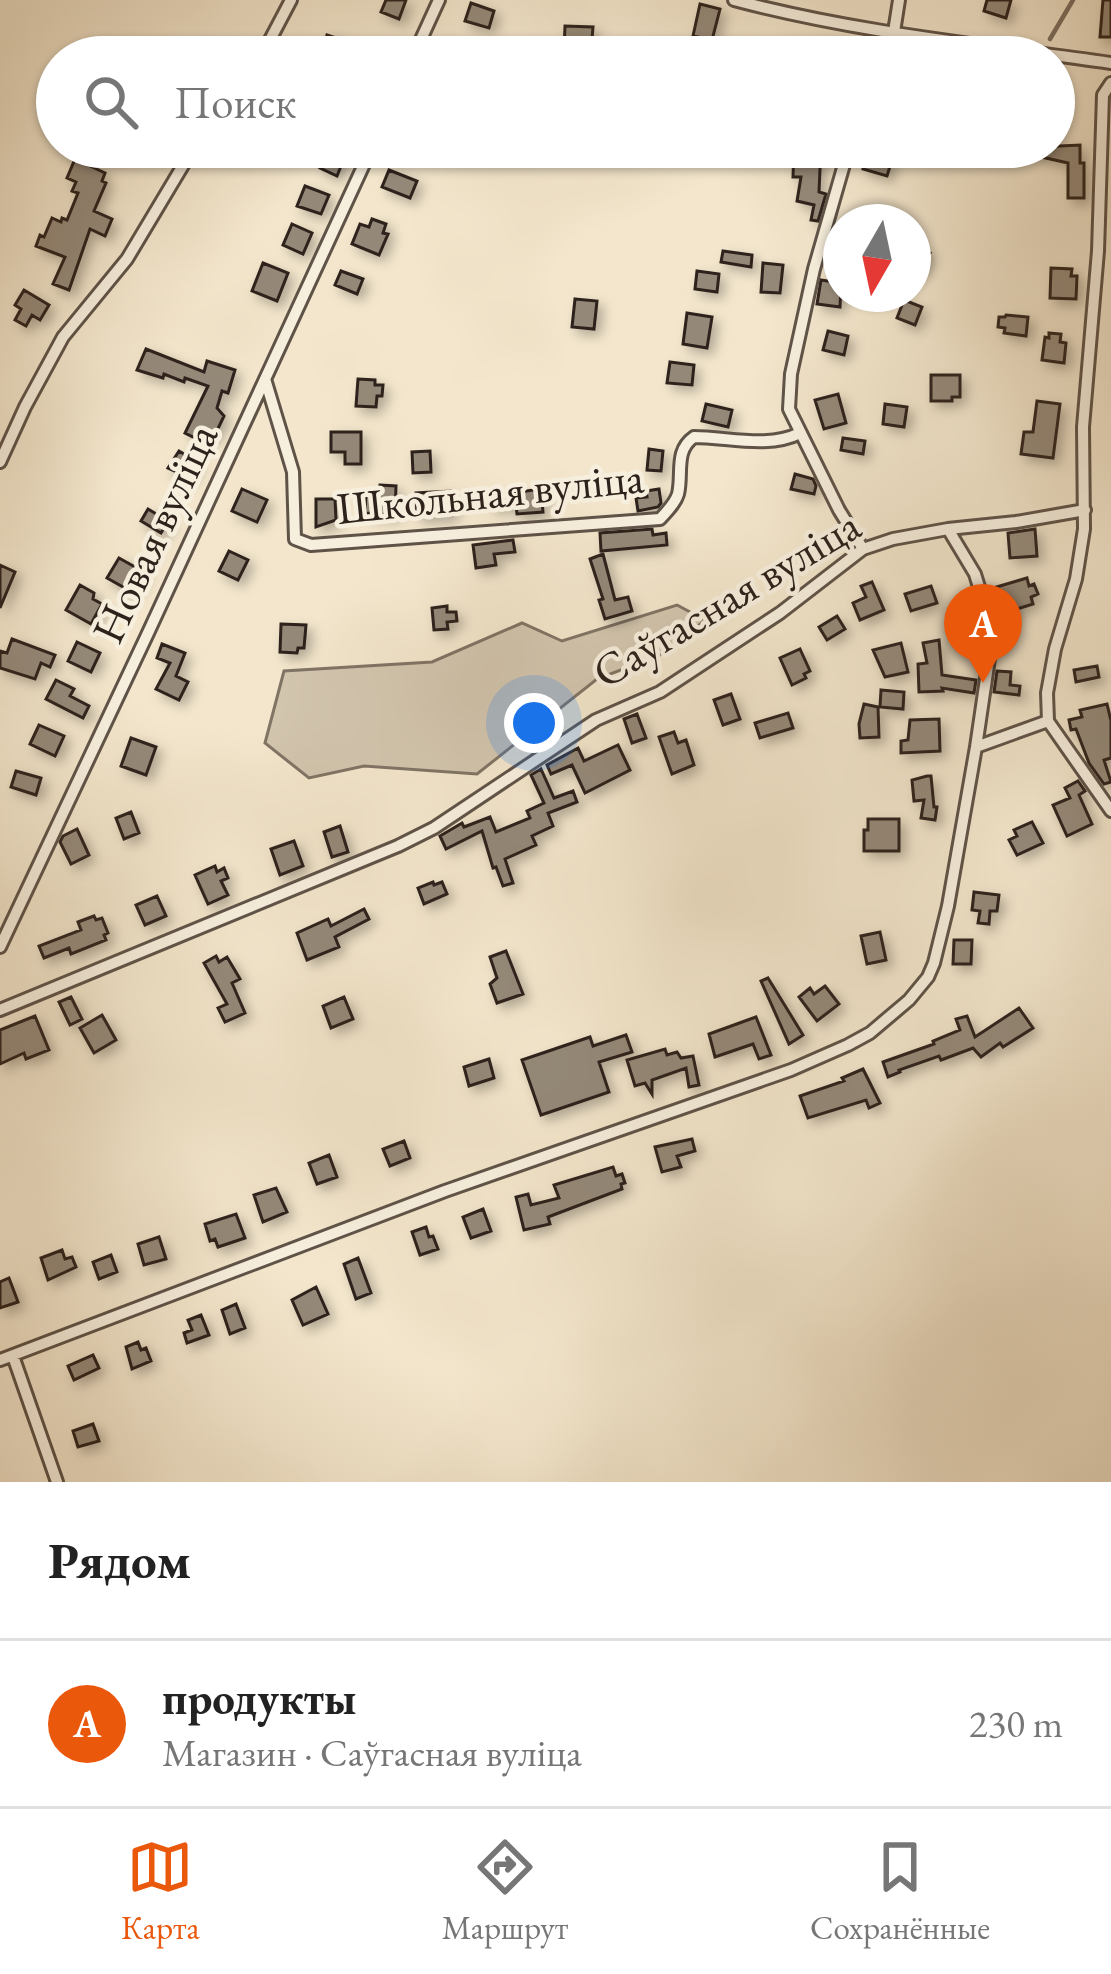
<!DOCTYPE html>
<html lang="ru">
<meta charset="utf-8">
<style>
:root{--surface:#fff;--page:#f6f6f6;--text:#222;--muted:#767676;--line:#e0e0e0;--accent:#ea580c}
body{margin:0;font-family:"EB Garamond",serif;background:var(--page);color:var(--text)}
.compass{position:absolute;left:823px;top:204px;width:108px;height:108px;border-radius:50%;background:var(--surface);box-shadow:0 3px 9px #0004;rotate:189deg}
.you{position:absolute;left:534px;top:723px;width:42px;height:42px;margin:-30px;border:9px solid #fff;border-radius:50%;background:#1a73e8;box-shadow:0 0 0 18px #1a73e833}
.badge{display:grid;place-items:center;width:78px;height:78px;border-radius:50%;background:var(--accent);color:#fff;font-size:39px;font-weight:700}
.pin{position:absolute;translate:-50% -99px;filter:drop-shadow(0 3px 6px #0008)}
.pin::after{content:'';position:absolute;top:63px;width:42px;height:36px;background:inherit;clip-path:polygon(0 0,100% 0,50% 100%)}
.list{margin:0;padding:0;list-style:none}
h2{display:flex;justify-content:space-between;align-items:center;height:156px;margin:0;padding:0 48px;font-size:51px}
h2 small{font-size:39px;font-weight:400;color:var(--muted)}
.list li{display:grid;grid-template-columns:78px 1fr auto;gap:36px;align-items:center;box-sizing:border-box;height:168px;padding:0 48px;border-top:3px solid var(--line)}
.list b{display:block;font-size:45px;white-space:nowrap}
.list p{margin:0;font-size:39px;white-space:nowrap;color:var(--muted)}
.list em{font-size:39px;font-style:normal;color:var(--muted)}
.icon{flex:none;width:66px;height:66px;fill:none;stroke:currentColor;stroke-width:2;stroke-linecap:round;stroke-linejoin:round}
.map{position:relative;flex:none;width:1111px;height:1482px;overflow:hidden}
.search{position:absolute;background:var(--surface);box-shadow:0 3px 9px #0004;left:36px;right:36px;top:36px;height:132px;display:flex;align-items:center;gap:30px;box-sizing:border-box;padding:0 42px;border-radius:66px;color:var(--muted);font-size:45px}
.sheet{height:324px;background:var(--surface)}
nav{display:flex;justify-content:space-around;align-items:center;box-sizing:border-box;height:168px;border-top:3px solid var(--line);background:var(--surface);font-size:33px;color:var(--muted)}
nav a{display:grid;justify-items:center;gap:6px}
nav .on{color:var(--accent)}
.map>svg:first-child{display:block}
.green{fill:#d2c5ae;stroke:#807465;stroke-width:3}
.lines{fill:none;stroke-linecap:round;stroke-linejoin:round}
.stream{stroke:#7c6f62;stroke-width:4.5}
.building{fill:#948878;stroke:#2e221c;stroke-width:3;filter:url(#shadow)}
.street-casing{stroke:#5f5348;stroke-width:16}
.street{stroke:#f7efde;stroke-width:10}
.labels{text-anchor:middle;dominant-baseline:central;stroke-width:9;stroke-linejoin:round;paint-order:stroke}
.street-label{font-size:45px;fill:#2e221c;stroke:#f7efde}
</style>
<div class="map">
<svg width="1111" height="1482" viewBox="0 0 1111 1482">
<defs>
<filter id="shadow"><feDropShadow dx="5.5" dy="5.5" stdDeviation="6" flood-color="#0004"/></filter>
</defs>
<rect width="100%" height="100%" fill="#f3e6cc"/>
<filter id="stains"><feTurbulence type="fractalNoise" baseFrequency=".00167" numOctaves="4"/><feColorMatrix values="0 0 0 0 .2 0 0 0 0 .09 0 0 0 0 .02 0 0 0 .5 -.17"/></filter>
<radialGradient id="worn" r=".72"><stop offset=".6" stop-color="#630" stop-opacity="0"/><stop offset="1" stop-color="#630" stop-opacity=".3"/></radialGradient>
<!-- green -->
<path class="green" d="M677,605L705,620L668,652L597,679L477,774L364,766L309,778L265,743L284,671L432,662L522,623L562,641Z"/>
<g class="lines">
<!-- stream -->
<path class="stream" d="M1050,39L1073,0"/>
</g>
<!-- building -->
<path class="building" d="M386,0H406L399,19L381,12Z
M987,0H1011L1006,18L984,11Z
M1103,0H1111V37H1100Z
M471,3L494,11L489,28L465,21Z
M700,4L720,9L712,40L693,36Z
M565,26L593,27L591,51L564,50Z
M327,35L354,44L350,57H320Z
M1080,145V163H1084V198H1068V163L1037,156L1039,147Z
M329,147L347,151L337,176L320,168Z
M794,147H821L819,192L826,194L818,221L811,220L814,205L797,201L801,177H793Z
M867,154L892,160L887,176L863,169Z
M75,159L105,173L102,181L106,183L94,211L112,219L105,236L90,229L69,290L53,284L65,257L36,246L40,235L44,237L52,218L61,222L62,218L67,220L78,193L72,191L76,182L67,178Z
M389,170L417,181L410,198L382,187Z
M305,186L329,195L321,214L297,206Z
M372,219L386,224L383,233L388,234L379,255L352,244L360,224L369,227Z
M292,224L312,233L303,254L283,245Z
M913,245L930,253L921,271L913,268Z
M723,251L752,255L751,267L721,262Z
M263,263L288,273L277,301L252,291Z
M763,263L783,265L780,293L761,292Z
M1051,268L1072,269L1071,276H1077L1076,299L1050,298Z
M341,271L363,279L357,294L335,285Z
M697,271L719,274L717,292L695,289Z
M821,280L841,283L840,307L817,304Z
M24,290L49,305L40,320L32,315L26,326L15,320L21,309L15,305Z
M575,299L597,301L594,329L572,327Z
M904,300L922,307L915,325L897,318Z
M687,313L712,317L707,348L683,344Z
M1006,315L1028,317L1026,336L1004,333L1005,328L998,327L999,317H1005Z
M828,331L848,336L844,355L823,350Z
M1049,333L1061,334L1060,342L1066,343L1064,363L1042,360L1045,337L1049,338Z
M146,349L204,372L207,361L235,370L228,393L222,391L217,408L224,416L215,435L210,433L205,443L185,433L208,386L185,378L184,382L164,374L163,378L137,370Z
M670,362L694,365L692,385L667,383Z
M931,375H960V397H952V401H931Z
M358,379L375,380V385H383L382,396H377L376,407L356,406Z
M838,394L846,423L824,429L815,400Z
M1037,401L1060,404L1053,458L1021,454L1024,432H1033Z
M706,404L732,410L728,427L702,421Z
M885,404L907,407L904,427L883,424Z
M331,432H361V464H345V452H331Z
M843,438L865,441L863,454L841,450Z
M649,449L663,451L661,471L647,470Z
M179,451L197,462L188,477L168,468Z
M430,451L431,472L413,473L412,452Z
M795,474L813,479L816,486L814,494L791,489Z
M380,485L396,486L395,515L365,513L366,492H380Z
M242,489L267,500L257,522L232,511Z
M541,489L543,512L517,514L516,505L491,507L490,496Z
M659,489L661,503L658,507L638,511L636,498L647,497L646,491Z
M451,491L452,515L417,516L416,493Z
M316,499H335L336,520L316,527Z
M148,509L168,521L161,533L141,521Z
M652,529L653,535L666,533L667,545L601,551L600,533Z
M1035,529L1037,556L1010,558L1008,533Z
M513,540L515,552L494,554L496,565L476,568L473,545Z
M229,551L248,560L238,580L219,571Z
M603,554L615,600L628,597L632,611L605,619L599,600L603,599L590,559Z
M119,558L144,572L132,592L107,578Z
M0,565L15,572L0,608Z
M1027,578L1029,586L1034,584L1038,594L1031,597L1033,604L1001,614L993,588Z
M872,582L884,610L860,620L853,603L866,597L861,586Z
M80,585L94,593L93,599L102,604L91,624L66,610Z
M931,586L937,603L911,611L905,594Z
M447,606V612H456L457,621L447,622L448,629L434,630L432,608Z
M837,616L845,629L827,640L819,627Z
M281,624L306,625L304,648H298L297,653L280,652Z
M12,639L55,655L50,667L41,663L35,679L0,668V651L7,653Z
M939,640L942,675L976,680L974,693L942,688L943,691L919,692L918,664L927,663L923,643Z
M77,642L100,653L91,672L68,661Z
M901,643L908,672L885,677L873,650Z
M162,644L185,653L176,676L188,682L179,700L156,689L170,663L157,658Z
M800,649L810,671L804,674L806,678L792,685L780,658Z
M1097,666L1099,677L1076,682L1074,670Z
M997,671L1011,672L1010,685L1020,686L1019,695L994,692Z
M56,680L74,689L70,696L89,706L83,718L46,699Z
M881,690L904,692L903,709L880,707Z
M731,694L740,719L723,725L714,700Z
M864,704L878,707L879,737L860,738L859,724Z
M1107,704L1111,721V758L1104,760L1111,782L1104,784L1089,763L1076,729L1071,730L1069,720L1082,717L1080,710Z
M788,713L793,728L760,738L755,723Z
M637,714L646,738L632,743L624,719Z
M939,719L940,751L901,753V741L908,740L910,720Z
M39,725L64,736L55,756L30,744Z
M674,732L678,743L686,740L694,765L672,774L659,737Z
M131,738L156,747L146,775L121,766Z
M618,745L630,770L585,793L572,765L551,774L547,765L578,748L584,761Z
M541,769L554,798L573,791L577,802L548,813L553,826L532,836L536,845L505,859L513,883L503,886L496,867L493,868L482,831L446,849L440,836L462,823L464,827L490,817L496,832L530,818L527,811L544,803L531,775Z
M16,771L41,778L36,795L11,787Z
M927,776H931L934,807H937L935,820L921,818L924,800L914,801L912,780Z
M1078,781L1085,791L1079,795L1092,824L1067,836L1053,805L1070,798L1065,788Z
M131,812L139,833L124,839L116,818Z
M868,819H899V851H864V830H868Z
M1032,822L1043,843L1017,855L1009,840L1017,836L1014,830Z
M340,826L348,852L332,857L324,832Z
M77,829L89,855L71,864L60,842L63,836Z
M294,841L303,866L280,875L271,849Z
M215,866L217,872L224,868L228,878L221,881L228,895L208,904L195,875Z
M433,882L434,885L442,882L447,894L424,904L418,888Z
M974,892L999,895L997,911H990L989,924L978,923L980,911L972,910Z
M157,896L166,916L145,925L136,905Z
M364,909L369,919L335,937L339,947L307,960L297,933L328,919L331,926Z
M94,916L96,920L102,918L108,933L104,935L106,940L71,954L69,948L44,958L39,946L81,930L78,922Z
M880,932L886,960L867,964L861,936Z
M954,940H972L971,964H953Z
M506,951L523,994L497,1003L490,984L497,978L490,957Z
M216,956L219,962L227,957L240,979L232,983L245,1013L225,1022L218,1008L227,1004L204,963Z
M768,978L803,1035L789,1044L761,981Z
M825,986L839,1004L817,1021L799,997L810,988L814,994Z
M71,997L82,1019L70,1025L59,1002Z
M344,997L353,1019L331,1028L323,1006Z
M1019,1008L1033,1028L1003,1047L1000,1043L981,1057L973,1048L941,1060L939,1056L899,1070L900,1072L888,1077L883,1062L934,1044L933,1041L960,1030L956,1019L967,1016L975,1037Z
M102,1015L116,1040L94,1053L80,1028Z
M35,1016L49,1050L26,1059L24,1053L0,1064V1030Z
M756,1017L771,1055L759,1059L753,1044L715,1057L709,1034Z
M626,1035L632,1052L599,1062L609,1092L541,1115L522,1060L590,1037L593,1046Z
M665,1049L667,1055L677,1052L681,1058L693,1056L699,1085L689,1087L686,1068L652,1080V1094L645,1083L635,1086L627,1060Z
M489,1059L494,1078L469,1086L464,1067Z
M863,1069L880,1103L869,1108L866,1100L808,1118L800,1096L844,1081L842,1078Z
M692,1139L695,1151L677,1156L681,1167L662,1172L655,1147Z
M404,1141L410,1158L390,1166L383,1149Z
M329,1155L337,1177L317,1184L309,1163Z
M613,1167L616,1176L622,1174L625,1183L621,1184L622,1189L548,1217L550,1224L524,1230L516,1197L528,1194L531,1205L559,1198L554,1185Z
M276,1188L287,1212L263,1222L254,1195Z
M483,1209L491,1231L471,1238L463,1217Z
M236,1214L245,1238L218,1247L215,1239L210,1241L205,1224Z
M426,1227L429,1237L433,1236L438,1249L420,1255L412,1232Z
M159,1237L166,1259L144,1265L138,1244Z
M62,1250L65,1259L72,1257L76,1267L48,1280L41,1258Z
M111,1255L117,1272L99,1279L93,1262Z
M358,1258L371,1293L356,1299L344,1264Z
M9,1278L18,1302L0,1308V1282Z
M316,1287L328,1314L303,1325L292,1300Z
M236,1304L245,1328L230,1334L222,1310Z
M201,1315L209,1335L187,1343L184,1333L192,1330L188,1320Z
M138,1342L141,1350L146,1348L151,1361L132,1369L126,1347Z
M93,1355L99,1368L74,1380L68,1366Z
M93,1424L99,1441L78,1447L73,1431Z"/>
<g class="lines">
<!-- street casing -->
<g class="street-casing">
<path id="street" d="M734,0C858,33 985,45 1111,63
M261,57L291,0
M413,57L439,0
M883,57L894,32L899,0
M1111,83L1103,95L1098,251L1083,427L1084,529L1076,579L1055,649L1047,693L1048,721L1111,811
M849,147L814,269L791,374L789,409L839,510L863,549
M265,379L293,472L295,539L311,545L660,519C667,511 675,504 678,494C683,473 674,451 694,437C728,437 768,449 800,433
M0,462L25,407L63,337L127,259L194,147
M948,529L1016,522L1085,510
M976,747L1048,721
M0,947L148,633L372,147
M0,1010L398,846L434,828L596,720L660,692L780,613L863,549L893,539L948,529L975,574L988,616L991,645L976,747L948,906L934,963L928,977L909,1000L870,1033L848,1045L791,1070L445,1191L0,1360
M13,1356L57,1482"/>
</g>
<!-- street -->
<use href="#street" class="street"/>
</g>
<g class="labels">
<!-- street labels -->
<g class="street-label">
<text transform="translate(490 492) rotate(-6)">Школьная вуліца</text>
<text transform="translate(154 533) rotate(-65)">Новая вуліца</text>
<text transform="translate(726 598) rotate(-31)">Саўгасная вуліца</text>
</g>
</g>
<rect width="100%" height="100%" filter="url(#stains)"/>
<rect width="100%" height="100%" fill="url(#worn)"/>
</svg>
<svg class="compass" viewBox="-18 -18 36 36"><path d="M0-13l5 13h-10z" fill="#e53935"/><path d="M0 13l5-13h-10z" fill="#767676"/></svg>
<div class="you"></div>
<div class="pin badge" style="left:983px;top:683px">A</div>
<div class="search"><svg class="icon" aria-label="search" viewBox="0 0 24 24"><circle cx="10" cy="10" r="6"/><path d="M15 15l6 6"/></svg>Поиск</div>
</div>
<section class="sheet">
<h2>Рядом<small></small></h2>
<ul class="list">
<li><span class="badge">A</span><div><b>продукты</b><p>Магазин · Саўгасная вуліца</p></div><em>230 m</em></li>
</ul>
</section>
<nav>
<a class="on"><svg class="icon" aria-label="map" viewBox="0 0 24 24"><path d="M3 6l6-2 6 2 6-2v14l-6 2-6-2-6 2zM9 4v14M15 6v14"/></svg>Карта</a>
<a><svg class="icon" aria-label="directions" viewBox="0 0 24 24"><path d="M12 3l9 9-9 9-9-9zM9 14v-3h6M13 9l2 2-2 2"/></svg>Маршрут</a>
<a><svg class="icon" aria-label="saved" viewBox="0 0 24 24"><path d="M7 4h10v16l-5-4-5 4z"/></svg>Сохранённые</a>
</nav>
